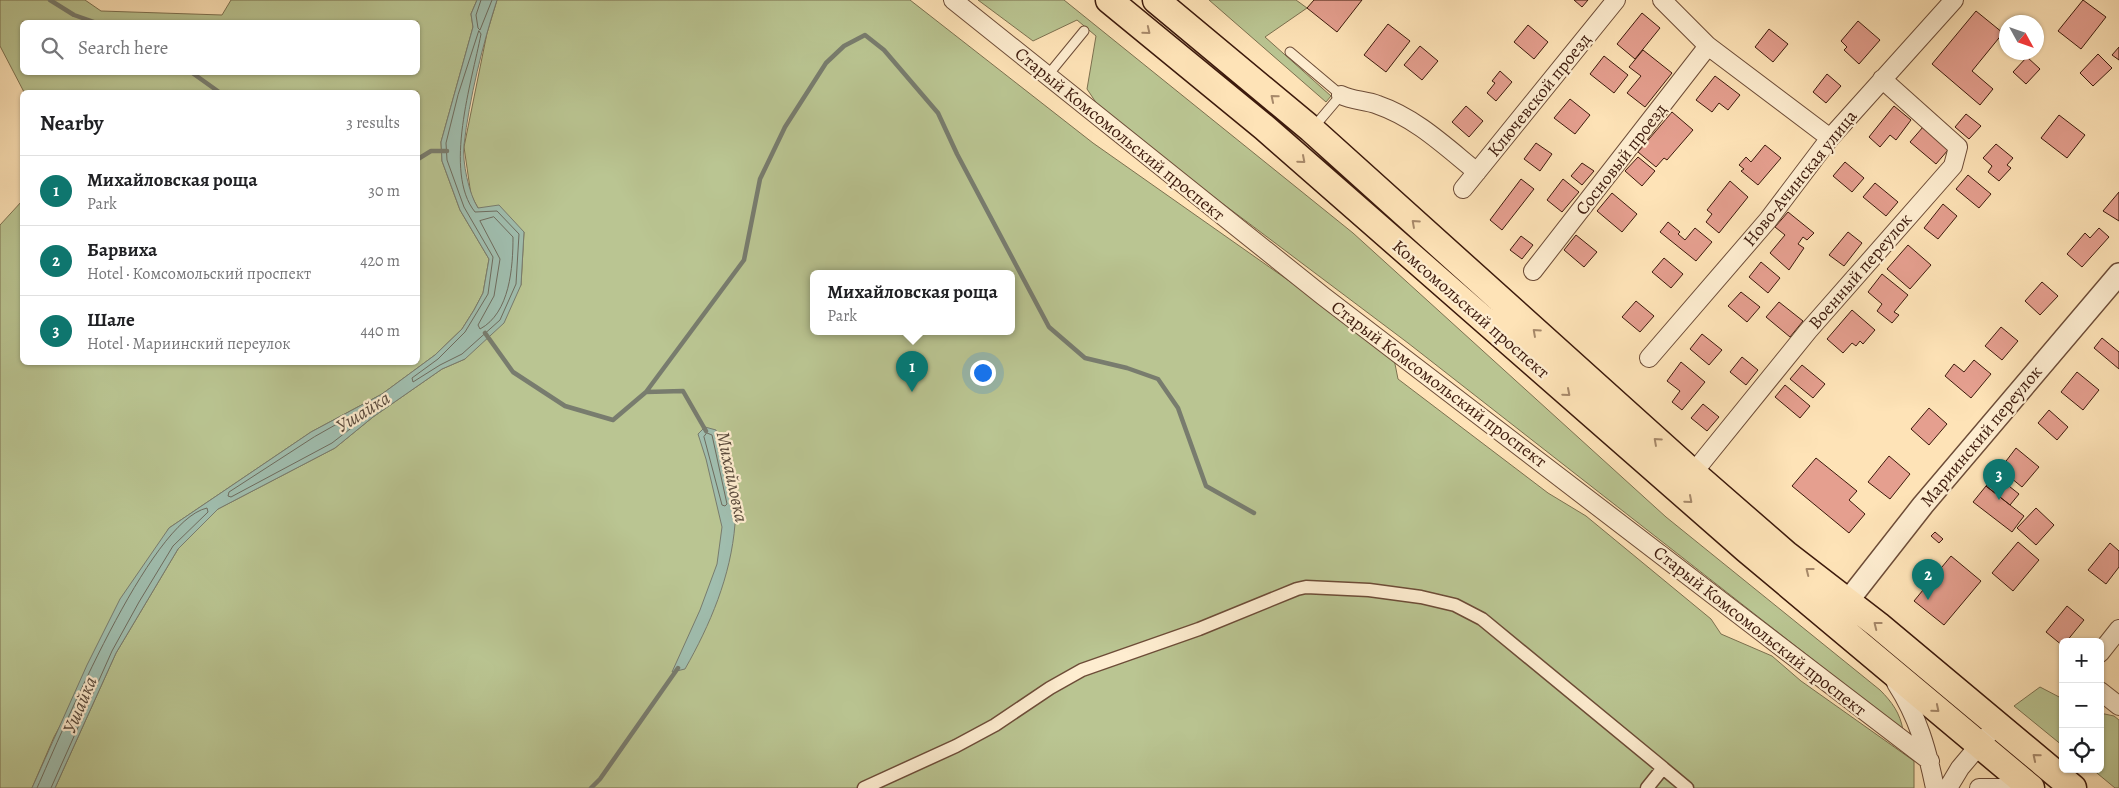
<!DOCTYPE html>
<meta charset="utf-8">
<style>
:root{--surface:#fff;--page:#f6f6f6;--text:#202124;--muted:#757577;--line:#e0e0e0;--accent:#0f766e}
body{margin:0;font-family:Alegreya,serif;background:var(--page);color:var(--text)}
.controls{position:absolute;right:15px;bottom:15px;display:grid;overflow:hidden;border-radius:8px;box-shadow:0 1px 4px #0004}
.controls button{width:45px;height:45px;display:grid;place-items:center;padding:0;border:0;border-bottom:1px solid var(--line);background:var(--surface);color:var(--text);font:25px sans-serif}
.compass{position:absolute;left:1999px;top:15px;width:45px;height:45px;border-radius:50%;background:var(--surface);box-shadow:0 1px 4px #0004;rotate:130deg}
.you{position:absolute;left:982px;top:372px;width:18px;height:18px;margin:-12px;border:4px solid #fff;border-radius:50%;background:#1a73e8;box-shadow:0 0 0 8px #1a73e833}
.badge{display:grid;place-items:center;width:32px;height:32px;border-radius:50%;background:var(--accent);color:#fff;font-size:16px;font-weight:700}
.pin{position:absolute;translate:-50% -41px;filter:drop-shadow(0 1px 2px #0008)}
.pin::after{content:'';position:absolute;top:26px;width:18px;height:15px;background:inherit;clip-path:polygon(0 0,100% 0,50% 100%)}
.popup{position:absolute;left:810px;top:270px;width:205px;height:65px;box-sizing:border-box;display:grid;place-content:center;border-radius:8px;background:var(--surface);filter:drop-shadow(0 1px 4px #0005);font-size:16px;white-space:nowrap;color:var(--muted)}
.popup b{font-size:19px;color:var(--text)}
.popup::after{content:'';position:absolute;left:50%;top:100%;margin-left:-10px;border:10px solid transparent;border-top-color:var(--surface)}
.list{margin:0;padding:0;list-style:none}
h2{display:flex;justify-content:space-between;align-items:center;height:65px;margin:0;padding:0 20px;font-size:21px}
h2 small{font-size:16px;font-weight:400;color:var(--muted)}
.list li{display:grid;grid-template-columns:32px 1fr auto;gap:15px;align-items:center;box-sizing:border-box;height:70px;padding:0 20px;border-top:1px solid var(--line)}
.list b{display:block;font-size:19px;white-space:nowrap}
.list p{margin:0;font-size:16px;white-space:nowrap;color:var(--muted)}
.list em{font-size:16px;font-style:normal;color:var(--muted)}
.icon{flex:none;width:28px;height:28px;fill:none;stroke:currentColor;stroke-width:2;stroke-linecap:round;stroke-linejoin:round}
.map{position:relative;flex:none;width:2119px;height:788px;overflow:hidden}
.search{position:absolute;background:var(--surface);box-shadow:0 1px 4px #0004;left:20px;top:20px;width:400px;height:55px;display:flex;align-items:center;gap:12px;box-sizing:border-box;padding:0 18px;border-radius:8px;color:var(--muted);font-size:19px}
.panel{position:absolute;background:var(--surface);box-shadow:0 1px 4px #0004;left:20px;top:90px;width:400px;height:275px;border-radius:8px}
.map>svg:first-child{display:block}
.green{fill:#bac592;stroke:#7c704f;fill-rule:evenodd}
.water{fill:#a0beaf;stroke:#787c6e}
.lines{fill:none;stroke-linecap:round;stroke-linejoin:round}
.shore{stroke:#6e6c5e;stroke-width:1}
.stream{stroke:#787c6e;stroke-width:4.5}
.building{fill:#e59f8f;stroke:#3d1a0c}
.service-casing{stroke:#6d4c37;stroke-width:11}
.pedestrian-casing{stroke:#6d4c37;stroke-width:15}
.minor-casing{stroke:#6d4c37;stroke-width:20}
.tertiary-casing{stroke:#6d4c37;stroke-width:24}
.primary-casing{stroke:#3d1a0c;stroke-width:29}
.service{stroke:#feedd0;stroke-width:9}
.pedestrian{stroke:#feedd0;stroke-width:12}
.minor{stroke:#feedd0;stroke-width:18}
.tertiary{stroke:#feedd0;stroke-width:21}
.primary{stroke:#fee3b7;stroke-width:26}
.oneway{stroke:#a7896a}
.labels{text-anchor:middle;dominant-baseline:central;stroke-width:4.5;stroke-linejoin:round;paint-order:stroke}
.street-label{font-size:18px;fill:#3d1a0c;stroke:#feedd0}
.water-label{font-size:19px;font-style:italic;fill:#5b4b3d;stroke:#feedd0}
</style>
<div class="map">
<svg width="2119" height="788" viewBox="0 0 2119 788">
<rect width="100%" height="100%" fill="#fee3b7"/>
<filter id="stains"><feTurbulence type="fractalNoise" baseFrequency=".004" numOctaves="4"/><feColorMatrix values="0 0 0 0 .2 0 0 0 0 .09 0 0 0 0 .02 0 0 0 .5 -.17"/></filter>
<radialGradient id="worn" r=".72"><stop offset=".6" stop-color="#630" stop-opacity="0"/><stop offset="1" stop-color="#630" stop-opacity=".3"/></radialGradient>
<!-- green -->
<path class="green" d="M0,0H85L101,11L222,15L231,0H477L471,14L473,27L441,142L442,161L460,210L489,259L483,293L474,310L462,329L435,355L382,394L311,432L169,528L54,737L32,788H0V225L22,201V362H418V92H24L0,46ZM22,22H418V72H22Z
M497,0H910L1093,143L1393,354L1398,379L1548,493L1586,516L1711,619L1721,634L1772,656L1801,681L1914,761V788H55L116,653L178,549L218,509L335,448L373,417L442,369L465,359L521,285L524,232L478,208L471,195L464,147L487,33ZM813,273H1011V331H813Z
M978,0H1064L1353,233L1666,517L1880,690C1892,702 1900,713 1903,730L1408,343L1202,188L1097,104L1087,89L1096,36L1077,20L1033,41Z
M1209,0H1296L1307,8L1265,37L1331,96L1326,102Z
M2040,687L2063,699V746L2014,706Z
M2100,713L2114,716L2119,720V788H2115L2092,769H2100Z"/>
<!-- water -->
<path class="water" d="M477,0H497C483,43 469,100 464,145C462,162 469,194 478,208L499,205L524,232L521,285L504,323L465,359L442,369L373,417L335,448L218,509L178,549L116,653L55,788H32L87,665L120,599L169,528L311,432L382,394L435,355L462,329L474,310L483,293L489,259L460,210L442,161L441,142L473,27L471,14Z
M705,427L716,430C722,455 737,500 735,524C731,576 710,625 685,669L672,672L700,610L717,564L722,527L706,459L698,434Z"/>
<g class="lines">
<!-- shore -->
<path class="shore" d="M481,0L476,15L478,28L480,30L492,0
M479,31L481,34C472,81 443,172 475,212L497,211L519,234L516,284L500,320L462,354L440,365L413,382L412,378L438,359L465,332L488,294L493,257L464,207L447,160L446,143L458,95Z
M494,217L513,237C513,267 510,313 480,329L478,325L494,296L500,259L480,221Z
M378,401L381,402V405L332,443L231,497L228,496L229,492L314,437Z
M707,433L712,435L727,504L725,506L722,505L704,437Z
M37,788C62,732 149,521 207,508L208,512L173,546L139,602L112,651L51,788"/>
<!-- stream -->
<path class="stream" d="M50,0L74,15L94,22
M191,72L219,92
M418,159L431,151H447
M485,333L513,372L565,406L613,420L646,392L683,391L706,431
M646,392L744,260L760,179L785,127L826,63L844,46L865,35L884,50L938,113L957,154L1049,327L1085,358L1127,368L1158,379L1178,408L1206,486L1254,513
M591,788L600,779L678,668"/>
</g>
<!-- building -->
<path class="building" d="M1314,0H1362L1337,32L1307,8Z
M1574,0H1588L1582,7Z
M2083,0L2106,17L2081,49L2058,31Z
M1976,11L2003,33L1972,71L1993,89L1980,105L1932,64Z
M1642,13L1660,28L1635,59L1617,44Z
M1858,21L1880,40L1859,64L1844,50L1847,47L1841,41Z
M1388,24L1410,41L1386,72L1364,55Z
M1528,25L1548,42L1534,59L1514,42Z
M1769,29L1788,44L1773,62L1755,47Z
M1420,46L1438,61L1422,80L1404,65Z
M2119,47V60L2112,55Z
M1643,50L1672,73L1645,107L1627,93L1641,76L1629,67Z
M2098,54L2112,68L2093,86L2080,73Z
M1604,56L1628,75L1614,93L1590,74Z
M2027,57L2040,69L2026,84L2013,72Z
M1500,71L1512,82L1496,101L1487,93L1495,83L1492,81Z
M1827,74L1841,86L1826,103L1813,92Z
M1715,76L1740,95L1728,110L1719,103L1712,112L1696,100Z
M1570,99L1590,115L1575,134L1554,118Z
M1466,106L1483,121L1469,137L1452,122Z
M1894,106L1911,120L1896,140L1890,135L1880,147L1869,137Z
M1672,112L1693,130L1667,160L1664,158L1656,167L1638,152Z
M1966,114L1981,126L1969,139L1955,127Z
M2059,115L2085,135L2067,158L2041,138Z
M1923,127L1948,150L1936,164L1910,142Z
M1536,143L1552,154L1540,171L1524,159Z
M1996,144L2013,158L2007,165L2011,168L1999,181L1988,172L1992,166L1983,158Z
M1765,145L1781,158L1758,185L1741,171L1744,169L1739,165L1746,157L1751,162Z
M1638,157L1655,171L1642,186L1625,171Z
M1845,162L1864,178L1852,192L1833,176Z
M1582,163L1594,171L1582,185L1571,176Z
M1968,175L1991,194L1979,208L1956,189Z
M1521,179L1534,189L1502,230L1490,220Z
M1563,179L1579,192L1562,212L1547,200Z
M1730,181L1748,197L1719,233L1706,222L1712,214L1707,210Z
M1875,183L1898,202L1886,216L1863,197Z
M2119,192V221L2103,211Z
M1612,193L1637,214L1622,232L1597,211Z
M1943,204L1957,216L1938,239L1924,228Z
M1788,212L1814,233L1807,240L1803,237L1798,244L1804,248L1789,270L1770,253L1785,235L1775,227Z
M1668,222L1680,232L1678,234L1685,240L1695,228L1712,242L1696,261L1660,232Z
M2099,228L2109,237L2082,267L2067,254L2085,233L2090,238Z
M1848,232L1862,243L1844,266L1829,255Z
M1576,235L1597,252L1584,267L1564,250Z
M1521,236L1533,245L1522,259L1510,250Z
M1908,245L1931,265L1910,289L1887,269Z
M1664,258L1683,274L1671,288L1652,272Z
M1761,262L1780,278L1768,293L1749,277Z
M1882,274L1908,295L1894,312L1899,315L1892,323L1877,311L1882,304L1868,292Z
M2042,282L2058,296L2040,315L2025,301Z
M1741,292L1760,307L1747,322L1728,306Z
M1636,301L1654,316L1640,332L1622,317Z
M1779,302L1803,321L1790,337L1766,317Z
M1852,310L1875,330L1863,344L1860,341L1856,346L1852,343L1843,353L1827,339Z
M2001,327L2018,341L2002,360L1985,346Z
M1702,334L1722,350L1709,365L1690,349Z
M2102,338L2119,352V369L2094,348Z
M1742,357L1758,370L1746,385L1730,372Z
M1974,360L1991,374L1971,398L1945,376L1954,364L1964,372Z
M1681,362L1705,382L1682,410L1672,402L1680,391L1667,381Z
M1802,365L1825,384L1813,398L1790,379Z
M2077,372L2099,390L2083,410L2061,392Z
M1785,385L1810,406L1800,418L1775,397Z
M1703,404L1719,417L1707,431L1691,418Z
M1929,408L1947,424L1929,445L1911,429Z
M2049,410L2068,427L2057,440L2038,423Z
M2016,448L2039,467L2022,487L2000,469Z
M1889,456L1910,474L1890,499L1868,482Z
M1816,458L1857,491L1849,500L1865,514L1849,533L1792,486Z
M1995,475L2019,494L2010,505L1986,486Z
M1986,486L2024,516L2012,532L1973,502Z
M2036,508L2054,525L2036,545L2017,528Z
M1935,532L1943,539L1939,543L1931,536Z
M2018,542L2039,560L2013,591L1992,573Z
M2110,543L2119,551V567L2106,584L2088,570Z
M1951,556L1981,581L1944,625L1914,601Z
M2067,606L2084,620L2066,642H2063V646L2046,632Z"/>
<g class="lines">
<!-- service casing -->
<g class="service-casing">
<path id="service" d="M1290,52L1341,95L1313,128
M1048,75L1084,31"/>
</g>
<!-- pedestrian casing -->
<g class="pedestrian-casing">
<path id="pedestrian" d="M1663,768L1687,788
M864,788L956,746L995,725L1050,688L1082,670L1199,629L1297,589L1306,587L1369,590L1421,597L1455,605L1482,619L1663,768L1647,788"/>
</g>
<!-- minor casing -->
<g class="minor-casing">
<path id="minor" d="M953,0L1323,296L1930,761
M1662,0L1708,46L1830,138
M1341,95C1353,101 1366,100 1378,105C1416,118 1446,147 1477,172
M1463,189L1616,0
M1533,271L1708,46
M1649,358L1768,220L1830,138L1954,0
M1693,473L1808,331L1953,166L1958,147L1882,79
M2100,653L2119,629
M1896,683C1918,717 1927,749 1935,788
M2100,691L2119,706
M1948,788L1960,768L1987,736
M1979,788H2011"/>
</g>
<!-- tertiary casing -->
<g class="tertiary-casing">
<path id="tertiary" d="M1847,602L1923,505L2119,274"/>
</g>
<!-- primary casing -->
<g class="primary-casing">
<path id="primary" d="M1109,0L1265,128L1747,550L2031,788
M1156,0L1311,129L1693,473L1786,554L1878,625L2073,788"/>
</g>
<!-- service -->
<use href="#service" class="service"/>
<!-- pedestrian -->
<use href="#pedestrian" class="pedestrian"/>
<!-- minor -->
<use href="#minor" class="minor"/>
<!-- tertiary -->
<use href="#tertiary" class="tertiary"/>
<!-- primary -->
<use href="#primary" class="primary"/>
</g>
<!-- one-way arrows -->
<defs><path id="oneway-chevron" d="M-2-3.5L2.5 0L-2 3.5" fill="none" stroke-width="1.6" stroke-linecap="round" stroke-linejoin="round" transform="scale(1.25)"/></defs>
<g class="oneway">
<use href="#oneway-chevron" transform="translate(1147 31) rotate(39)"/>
<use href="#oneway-chevron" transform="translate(1274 98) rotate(-140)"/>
<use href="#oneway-chevron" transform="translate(1302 160) rotate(41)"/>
<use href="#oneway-chevron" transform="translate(1415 223) rotate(-138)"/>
<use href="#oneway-chevron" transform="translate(1536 332) rotate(-138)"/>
<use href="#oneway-chevron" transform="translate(1567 393) rotate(41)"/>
<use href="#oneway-chevron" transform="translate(1657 441) rotate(-138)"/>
<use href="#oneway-chevron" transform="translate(1689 500) rotate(41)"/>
<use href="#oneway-chevron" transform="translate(1809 571) rotate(-142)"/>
<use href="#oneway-chevron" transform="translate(1877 625) rotate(-142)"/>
<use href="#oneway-chevron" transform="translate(1936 709) rotate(40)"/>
<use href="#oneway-chevron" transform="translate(2036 757) rotate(-140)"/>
</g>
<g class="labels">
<!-- street labels -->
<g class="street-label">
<text transform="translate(1539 95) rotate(-51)">Ключевской проезд</text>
<text transform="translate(1120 134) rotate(39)">Старый Комсомольский проспект</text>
<text transform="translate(1621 159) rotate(-52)">Сосновый проезд</text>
<text transform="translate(1800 178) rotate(-51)">Ново-Ачинская улица</text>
<text transform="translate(1860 271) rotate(-49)">Военный переулок</text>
<text transform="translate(1471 309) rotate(41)">Комсомольский проспект</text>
<text transform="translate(1439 384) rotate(37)">Старый Комсомольский проспект</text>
<text transform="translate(1981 436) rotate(-50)">Мариинский переулок</text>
<text transform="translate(1760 631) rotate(38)">Старый Комсомольский проспект</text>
</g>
<!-- water labels -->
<g class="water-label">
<text transform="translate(363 412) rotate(-32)">Ушайка</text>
<text transform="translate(732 477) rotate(78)">Михайловка</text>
<text transform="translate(80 705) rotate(-67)">Ушайка</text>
</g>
</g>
<rect width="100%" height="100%" filter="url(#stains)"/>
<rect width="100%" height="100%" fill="url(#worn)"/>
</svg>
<div class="controls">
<button>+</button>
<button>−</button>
<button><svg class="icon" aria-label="locate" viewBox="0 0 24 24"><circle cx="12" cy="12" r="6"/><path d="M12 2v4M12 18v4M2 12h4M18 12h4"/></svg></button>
</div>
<svg class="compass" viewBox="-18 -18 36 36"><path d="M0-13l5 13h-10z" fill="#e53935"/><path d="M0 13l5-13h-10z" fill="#757577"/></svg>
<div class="you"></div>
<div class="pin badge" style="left:912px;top:392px">1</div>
<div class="popup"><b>Михайловская роща</b>Park</div>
<div class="pin badge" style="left:1928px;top:600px">2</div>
<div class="pin badge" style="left:1999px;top:500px">3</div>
<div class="search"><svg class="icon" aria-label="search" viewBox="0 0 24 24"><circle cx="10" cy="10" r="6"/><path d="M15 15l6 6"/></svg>Search here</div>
<section class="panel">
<h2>Nearby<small>3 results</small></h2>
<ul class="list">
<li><span class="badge">1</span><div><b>Михайловская роща</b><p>Park</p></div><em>30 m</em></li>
<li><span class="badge">2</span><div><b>Барвиха</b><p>Hotel · Комсомольский проспект</p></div><em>420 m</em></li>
<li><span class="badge">3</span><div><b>Шале</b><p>Hotel · Мариинский переулок</p></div><em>440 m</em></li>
</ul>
</section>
</div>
